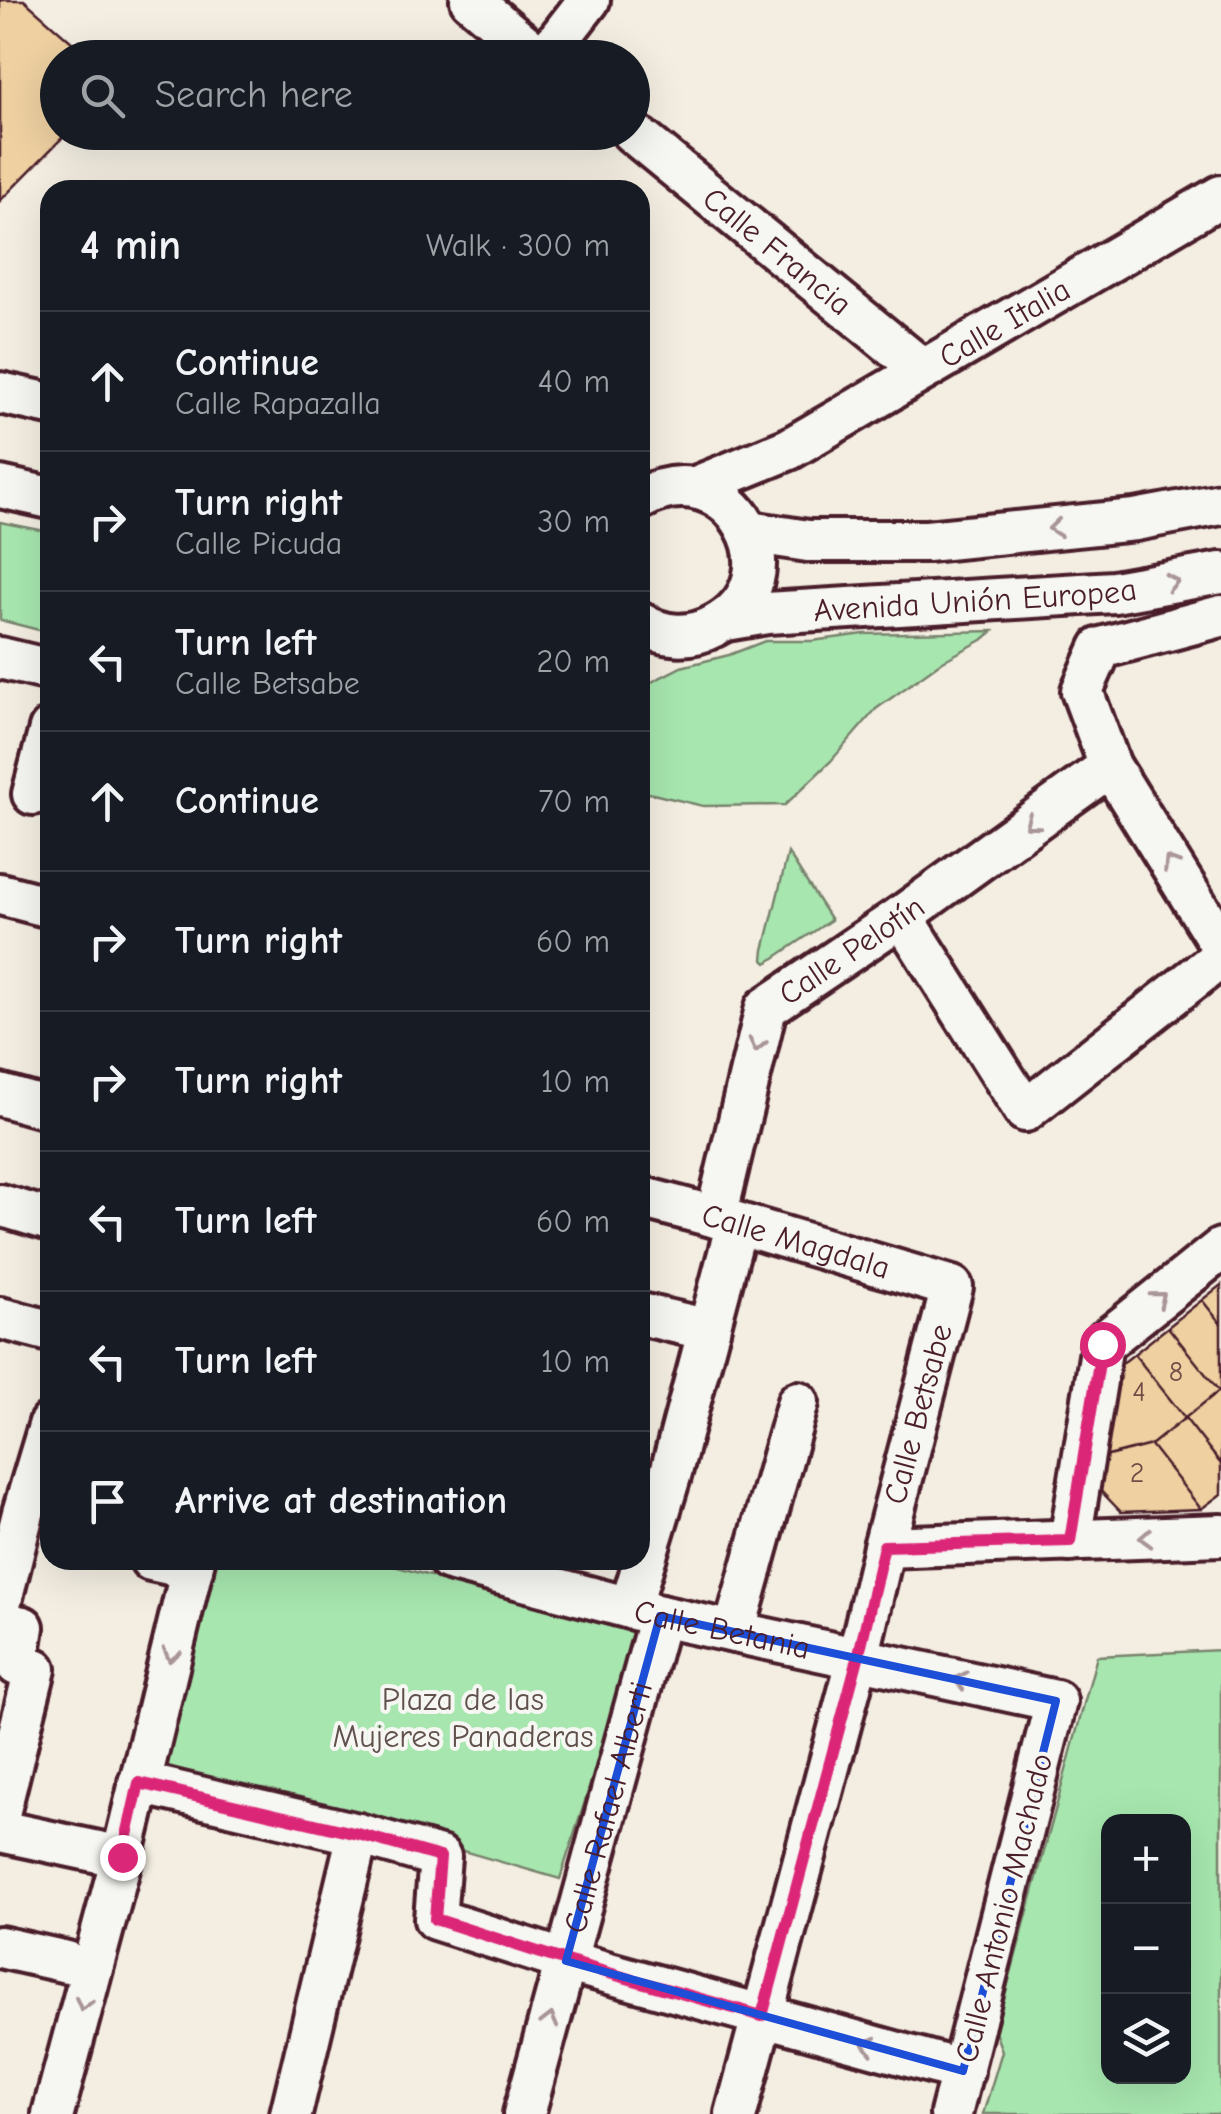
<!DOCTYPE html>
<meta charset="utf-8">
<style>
:root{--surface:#171b24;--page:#242831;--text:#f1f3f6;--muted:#9ea1a6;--line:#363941}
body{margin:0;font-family:"Comic Neue",sans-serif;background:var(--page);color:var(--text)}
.controls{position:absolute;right:30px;bottom:30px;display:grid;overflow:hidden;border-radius:20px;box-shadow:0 10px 40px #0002}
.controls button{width:90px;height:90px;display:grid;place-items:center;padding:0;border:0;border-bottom:2px solid var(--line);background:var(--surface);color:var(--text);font:50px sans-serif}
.stop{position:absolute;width:30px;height:30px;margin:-22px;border:8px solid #db2777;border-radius:50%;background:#fff}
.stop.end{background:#db2777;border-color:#fff;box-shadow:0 2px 10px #0008}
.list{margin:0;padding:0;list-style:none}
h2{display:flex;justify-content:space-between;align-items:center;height:130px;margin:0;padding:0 40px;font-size:42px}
h2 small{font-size:32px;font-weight:400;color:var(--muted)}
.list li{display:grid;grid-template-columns:65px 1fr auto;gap:30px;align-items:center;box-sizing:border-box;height:140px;padding:0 40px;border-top:2px solid var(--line)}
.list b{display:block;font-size:38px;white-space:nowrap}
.list p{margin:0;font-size:32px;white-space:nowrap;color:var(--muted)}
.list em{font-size:32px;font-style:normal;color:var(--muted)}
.icon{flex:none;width:55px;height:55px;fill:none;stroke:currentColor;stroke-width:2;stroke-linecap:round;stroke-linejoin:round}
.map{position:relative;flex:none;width:1221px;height:2114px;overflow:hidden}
.search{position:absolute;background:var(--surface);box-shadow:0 10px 40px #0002;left:40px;top:40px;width:610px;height:110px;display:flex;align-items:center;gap:25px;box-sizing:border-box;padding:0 35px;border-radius:55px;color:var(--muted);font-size:38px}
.panel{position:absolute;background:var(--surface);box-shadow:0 10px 40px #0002;left:40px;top:180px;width:610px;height:1390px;border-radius:30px}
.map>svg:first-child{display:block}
.green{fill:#a7e7af;stroke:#78836d;stroke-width:2.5;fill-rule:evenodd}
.building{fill:#eed0a1;stroke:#4a1f2b;stroke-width:2.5}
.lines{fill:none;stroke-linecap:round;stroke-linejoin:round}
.minor-casing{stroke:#4a1f2b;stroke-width:48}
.minor{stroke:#f6f6f2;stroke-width:40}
.oneway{stroke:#a99598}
.route{stroke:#db2777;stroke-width:12}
.marked{fill:none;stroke:#1d4ed8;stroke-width:8;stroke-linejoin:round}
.labels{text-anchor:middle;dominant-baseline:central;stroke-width:8;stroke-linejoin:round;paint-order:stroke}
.number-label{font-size:28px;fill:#734b48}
.street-label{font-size:32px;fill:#4a1f2b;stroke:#f6f6f2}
.park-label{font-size:32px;fill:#61514c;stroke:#f6f6f2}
</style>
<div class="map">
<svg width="1221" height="2114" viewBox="0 0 1221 2114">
<rect width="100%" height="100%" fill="#f4eee2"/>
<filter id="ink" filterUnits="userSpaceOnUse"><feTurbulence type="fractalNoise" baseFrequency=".01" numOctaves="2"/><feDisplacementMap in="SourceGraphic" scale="20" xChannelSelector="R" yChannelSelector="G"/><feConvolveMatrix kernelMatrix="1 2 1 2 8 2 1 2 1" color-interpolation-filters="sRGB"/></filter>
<g filter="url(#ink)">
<!-- green -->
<path class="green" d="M0,522L50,532V633L0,620Z
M993,631L982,640L943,661L876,709L831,761L785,805L703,806L640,791V688L681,667L729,655L765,641H812L864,634Z
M788,853L831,920L767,963L763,959L764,950Z
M210,1560H372L639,1633L560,1879L165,1765Z
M1221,1650V2114H983L1002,2051L995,2032L1097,1656ZM1108,1822H1184V2076H1108Z"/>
<!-- building -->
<path class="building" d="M0,0H24L90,58H58V132H68L0,201Z
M1221,1285V1324L1202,1300Z
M1202,1300L1221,1324V1389L1219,1391L1168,1327Z
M1168,1327L1219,1391L1185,1418L1134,1354Z
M1134,1354L1185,1418L1151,1445L1104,1457L1119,1366Z
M1219,1391L1221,1394V1464L1185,1418Z
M1185,1418L1221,1464V1494L1201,1509L1151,1445Z
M1151,1445L1201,1509L1121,1512L1098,1488L1104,1457Z"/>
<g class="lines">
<!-- minor casing -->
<g class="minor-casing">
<g id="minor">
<path d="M471,0L540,58"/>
<path d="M544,58L589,0"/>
<path id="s1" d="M632,132L923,370"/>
<path d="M0,393L50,404"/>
<path d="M0,487L50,498"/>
<path id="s2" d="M696,487L789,449L1221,196"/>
<path d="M640,499C731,447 804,579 714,626C690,639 663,637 640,623"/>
<path d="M750,532L808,541H927L1135,520L1221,504"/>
<path d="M1221,616L1101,648L1082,691L1110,766L1221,945"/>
<path id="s3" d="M726,620L767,613L1114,592L1221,573"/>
<path d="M0,658L50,670"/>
<path d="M33,794L50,729"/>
<path d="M0,894L50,907"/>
<path d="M902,916L1025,1111L1221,957"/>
<path d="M0,1095L50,1109"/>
<path id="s4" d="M640,1197L716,1217L952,1287L884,1547L858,1658L736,2114"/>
<path d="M0,1205L50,1220"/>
<path id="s5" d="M716,1217L766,1008L902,916L1110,766"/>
<path d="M640,1314L709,1330"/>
<path d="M0,1318L50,1331"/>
<path d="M1070,1541L1102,1344L1221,1249"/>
<path d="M884,1547L1221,1535"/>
<path d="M151,1560L192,1569"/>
<path id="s6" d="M449,1560L660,1616L1056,1701L951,2114"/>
<path d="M0,1605L23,1513L50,1423"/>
<path d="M630,1608L670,1476L737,1223"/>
<path d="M0,1622L23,1627L17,1665L35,1669L0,1810"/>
<path d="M734,1632L798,1402"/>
<path d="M139,1783L358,1834L440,1857L435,1919L566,1961L963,2071"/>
<path d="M0,1831L122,1857"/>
<path d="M0,1947L67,1962"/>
<path d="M53,2114L122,1857L194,1560"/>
<path d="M291,2114L358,1834"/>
<path id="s7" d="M524,2114L660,1616"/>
</g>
</g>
<!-- minor -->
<use href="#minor" class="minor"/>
</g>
<!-- one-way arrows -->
<defs><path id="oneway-chevron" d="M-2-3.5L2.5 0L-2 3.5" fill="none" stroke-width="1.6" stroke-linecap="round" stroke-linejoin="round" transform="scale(2.5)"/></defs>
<g class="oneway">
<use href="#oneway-chevron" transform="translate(1055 528) rotate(174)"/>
<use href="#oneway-chevron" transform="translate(1172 582) rotate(-10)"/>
<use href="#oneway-chevron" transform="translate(1031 823) rotate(144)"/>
<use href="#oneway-chevron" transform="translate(1170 863) rotate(-122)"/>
<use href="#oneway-chevron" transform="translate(757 1045) rotate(103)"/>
<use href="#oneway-chevron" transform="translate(1159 1298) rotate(-39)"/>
<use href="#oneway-chevron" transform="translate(1146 1538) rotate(178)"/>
<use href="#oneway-chevron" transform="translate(171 1655) rotate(104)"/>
<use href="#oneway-chevron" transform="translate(960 1680) rotate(-168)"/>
<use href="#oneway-chevron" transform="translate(83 2004) rotate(105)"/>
<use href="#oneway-chevron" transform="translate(550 2020) rotate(-75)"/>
<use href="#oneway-chevron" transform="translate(869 2045) rotate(-165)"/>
</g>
</g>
<g class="lines" filter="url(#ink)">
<!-- route -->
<path class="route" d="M122,1857L139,1783L358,1834L440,1857L435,1919L566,1961L762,2016L858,1658L884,1546L1070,1541L1102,1344"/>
</g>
<!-- marked area -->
<path class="marked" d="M660,1616L1056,1701L963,2071L566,1961Z"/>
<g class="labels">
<!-- number labels -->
<g class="number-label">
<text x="1176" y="1372">8</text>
<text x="1139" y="1392">4</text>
<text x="1137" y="1473">2</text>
</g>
<!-- street labels -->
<g class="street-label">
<text stroke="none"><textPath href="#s1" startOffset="188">Calle Francia</textPath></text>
<text stroke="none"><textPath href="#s2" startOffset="350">Calle Italia</textPath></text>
<text stroke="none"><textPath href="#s3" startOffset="250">Avenida Unión Europea</textPath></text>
<text stroke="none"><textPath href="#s5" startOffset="318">Calle Pelotín</textPath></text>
<text stroke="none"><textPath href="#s4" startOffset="162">Calle Magdala</textPath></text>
<text transform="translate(918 1414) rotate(-75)">Calle Betsabe</text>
<text stroke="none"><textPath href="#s6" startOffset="282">Calle Betania</textPath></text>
<text stroke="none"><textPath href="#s7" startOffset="318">Calle Rafael Alberti</textPath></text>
<text transform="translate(1004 1908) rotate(-76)">Calle Antonio Machado</text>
</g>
<!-- park labels -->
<g class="park-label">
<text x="463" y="1699">Plaza de las<tspan x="463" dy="37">Mujeres Panaderas</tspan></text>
</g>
</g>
</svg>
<div class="controls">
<button>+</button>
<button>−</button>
<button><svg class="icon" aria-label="layers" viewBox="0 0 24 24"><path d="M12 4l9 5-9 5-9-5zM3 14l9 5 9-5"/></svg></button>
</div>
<div class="stop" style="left:1102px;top:1344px"></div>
<div class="stop end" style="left:122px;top:1857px"></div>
<div class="search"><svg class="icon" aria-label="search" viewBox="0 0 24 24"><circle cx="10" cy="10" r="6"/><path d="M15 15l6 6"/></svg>Search here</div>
<section class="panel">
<h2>4 min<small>Walk · 300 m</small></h2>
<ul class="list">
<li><svg class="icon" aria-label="ahead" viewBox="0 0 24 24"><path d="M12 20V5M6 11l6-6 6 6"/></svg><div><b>Continue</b><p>Calle Rapazalla</p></div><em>40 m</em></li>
<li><svg class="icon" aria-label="right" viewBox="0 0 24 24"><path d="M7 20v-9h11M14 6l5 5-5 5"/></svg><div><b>Turn right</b><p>Calle Picuda</p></div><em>30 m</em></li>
<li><svg class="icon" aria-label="left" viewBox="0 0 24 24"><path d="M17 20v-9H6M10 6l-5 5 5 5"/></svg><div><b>Turn left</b><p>Calle Betsabe</p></div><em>20 m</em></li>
<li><svg class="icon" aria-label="ahead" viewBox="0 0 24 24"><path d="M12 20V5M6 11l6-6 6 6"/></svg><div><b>Continue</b></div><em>70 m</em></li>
<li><svg class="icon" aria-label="right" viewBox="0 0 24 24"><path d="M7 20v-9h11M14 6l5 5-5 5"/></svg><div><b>Turn right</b></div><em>60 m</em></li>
<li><svg class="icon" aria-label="right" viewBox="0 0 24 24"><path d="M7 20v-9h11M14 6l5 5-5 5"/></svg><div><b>Turn right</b></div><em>10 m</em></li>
<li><svg class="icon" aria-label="left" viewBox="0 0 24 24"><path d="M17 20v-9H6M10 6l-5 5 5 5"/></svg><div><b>Turn left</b></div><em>60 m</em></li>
<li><svg class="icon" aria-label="left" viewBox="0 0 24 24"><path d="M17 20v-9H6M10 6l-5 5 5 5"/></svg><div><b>Turn left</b></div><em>10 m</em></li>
<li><svg class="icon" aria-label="arrive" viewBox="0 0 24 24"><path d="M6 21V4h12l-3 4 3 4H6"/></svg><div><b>Arrive at destination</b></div></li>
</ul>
</section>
</div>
